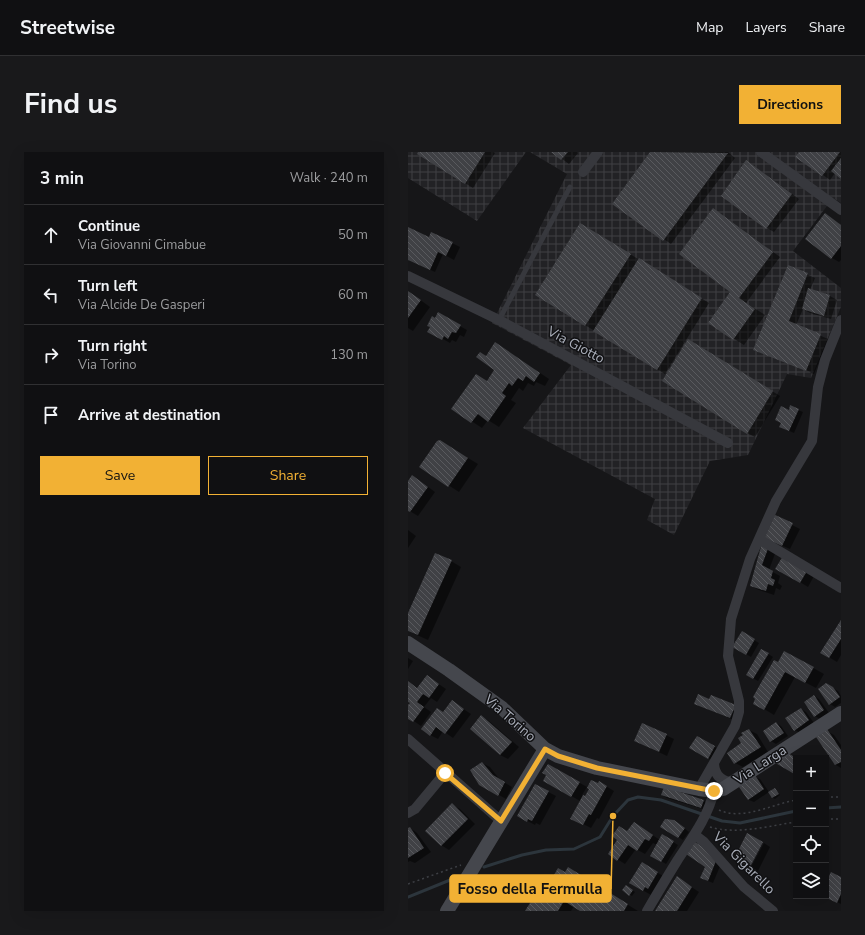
<!DOCTYPE html>
<meta charset="utf-8">
<style>
:root{--surface:#101012;--page:#19191b;--text:#f1f3f6;--muted:#9c9d9f;--line:#303032;--accent:#f2b134}
body{margin:0;font-family:"Nunito Sans",sans-serif;background:var(--page);color:var(--text)}
.controls{position:absolute;right:12px;bottom:12px;display:grid;overflow:hidden;border-radius:0px;box-shadow:0 4px 16px #0002}
.controls button{width:36px;height:36px;display:grid;place-items:center;padding:0;border:0;border-bottom:1px solid var(--line);background:var(--surface);color:var(--text);font:20px sans-serif}
.stop{position:absolute;width:12px;height:12px;margin:-9px;border:3px solid #f2b134;border-radius:50%;background:#fff}
.stop.end{background:#f2b134;border-color:#fff;box-shadow:0 1px 4px #0008}
.list{margin:0;padding:0;list-style:none}
h2{display:flex;justify-content:space-between;align-items:center;height:52px;margin:0;padding:0 16px;font-size:17px}
h2 small{font-size:13px;font-weight:400;color:var(--muted)}
.list li{display:grid;grid-template-columns:26px 1fr auto;gap:12px;align-items:center;box-sizing:border-box;height:60px;padding:0 16px;border-top:1px solid var(--line)}
.list b{display:block;font-size:15px;white-space:nowrap}
.list p{margin:0;font-size:13px;white-space:nowrap;color:var(--muted)}
.list em{font-size:13px;font-style:normal;color:var(--muted)}
.actions{display:flex;gap:8px;padding:12px 16px}
.actions a{flex:1;padding:9px 0;border:1px solid var(--accent);border-radius:0px;text-align:center;font-size:14px;color:var(--accent)}
.actions .main{background:var(--accent);color:#111}
.icon{flex:none;width:22px;height:22px;fill:none;stroke:currentColor;stroke-width:2;stroke-linecap:round;stroke-linejoin:round}
.map{position:relative;flex:none;width:433px;height:759px;overflow:hidden;border-radius:0px}
header{display:flex;align-items:center;gap:24px;box-sizing:border-box;height:56px;padding:0 20px;background:var(--surface);border-bottom:1px solid var(--line)}
header strong{font-size:19px}
nav{display:flex;gap:22px;margin-inline-start:auto;font-size:14px}
.intro{display:flex;align-items:center;justify-content:space-between;box-sizing:border-box;height:96px;padding:0 24px}
h1{margin:0;font-size:28px}
.button{padding:10px 18px;border-radius:0px;background:var(--accent);color:#111;font-size:14px;font-weight:700}
main{display:flex;gap:24px;padding:0 24px}
aside{flex:1;background:var(--surface);border-radius:0px;box-shadow:0 4px 16px #0002}
.map>svg:first-child{display:block}
.industrial{fill:url(#industrial-grid)}
.shadow{fill:#0007}
.lines{fill:none;stroke-linecap:round;stroke-linejoin:round}
.stream{stroke:#2c353c;stroke-width:3}
.building{fill:url(#building-back-hatch)}
.path{stroke:#3d3f44;stroke-width:1.5;stroke-dasharray:2 3;stroke-linecap:butt}
.lane{stroke:#37383d;stroke-width:5}
.street{stroke:#37383d;stroke-width:10}
.secondary{stroke:#45474d;stroke-width:14}
.route{stroke:#f2b134;stroke-width:5}
.labels{text-anchor:middle;dominant-baseline:central;stroke-width:3;stroke-linejoin:round;paint-order:stroke}
.street-label{font-size:14px;fill:#a8adb8;stroke:#111113}
.leader{fill:none;stroke:#f2b134;stroke-width:1.5}
.callout-dot{fill:#f2b134;stroke:#111113;stroke-width:1.5}
.callout{fill:#f2b134;stroke:#f2b134;stroke-width:1.5}
.callout-label{font-size:15px;text-anchor:middle;font-weight:bold;fill:#111}
</style>
<header>
<strong>Streetwise</strong>
<nav><a>Map</a><a>Layers</a><a>Share</a></nav>
</header>
<div class="intro"><h1>Find us</h1><a class="button">Directions</a></div>
<main>
<aside>
<h2>3 min<small>Walk · 240 m</small></h2>
<ul class="list">
<li><svg class="icon" aria-label="ahead" viewBox="0 0 24 24"><path d="M12 20V5M6 11l6-6 6 6"/></svg><div><b>Continue</b><p>Via Giovanni Cimabue</p></div><em>50 m</em></li>
<li><svg class="icon" aria-label="left" viewBox="0 0 24 24"><path d="M17 20v-9H6M10 6l-5 5 5 5"/></svg><div><b>Turn left</b><p>Via Alcide De Gasperi</p></div><em>60 m</em></li>
<li><svg class="icon" aria-label="right" viewBox="0 0 24 24"><path d="M7 20v-9h11M14 6l5 5-5 5"/></svg><div><b>Turn right</b><p>Via Torino</p></div><em>130 m</em></li>
<li><svg class="icon" aria-label="arrive" viewBox="0 0 24 24"><path d="M6 21V4h12l-3 4 3 4H6"/></svg><div><b>Arrive at destination</b></div></li>
</ul>
<div class="actions"><a class="main">Save</a><a>Share</a></div>
</aside>
<div class="map">
<svg width="433" height="759" viewBox="0 0 433 759">
<defs>
<pattern id="industrial-grid" width="8" height="8" patternUnits="userSpaceOnUse"><rect width="8" height="8" fill="#222225"/><path d="M0 4h8M4 0v8" fill="none" stroke="#3f3f43"/></pattern>
<pattern id="building-back-hatch" width="6" height="6" patternUnits="userSpaceOnUse"><rect width="6" height="6" fill="#404145"/><path d="M-1 5l2 2M0 0l6 6M5-1l2 2" fill="none" stroke="#595a5e"/></pattern>
</defs>
<rect width="100%" height="100%" fill="#161618"/>
<!-- industrial -->
<path class="industrial" d="M0,0H118L69,69L0,26Z
M122,0H433V51L425,46L385,99L433,136V155L403,226L379,222L340,303L302,309L266,383L239,368L247,347L115,276L163,213L84,171L159,22Z"/>
<!-- shadow -->
<path class="shadow" d="M11,0H85L87,1L65,36L10,2Z
M145,0H169L170,1L161,12Z
M243,0H320L327,6L263,92L206,52Z
M391,0H433V26L427,21L422,28L415,23L388,5L392,1Z
M346,14L391,47L366,80L359,76Z
M313,62L372,105L338,151L357,163L336,193L301,171L329,145Z
M418,63L433,73V108L431,110L424,106Z
M0,76L21,86L24,81L52,95L46,108L35,102L27,120L0,108Z
M180,76L301,151L257,222L128,143Z
M380,114L407,126L402,138L422,144L429,148L423,167L402,161L395,157L388,173L420,187L406,222L402,221L403,220L353,200V201L346,197Z
M0,139L22,155L5,179L0,176Z
M30,162L59,178L56,185L52,183L48,190L44,188L42,191L21,179Z
M88,191L141,227L137,234L128,230L126,234L120,231L115,239L111,236L103,248L108,251L91,275L80,268L74,276L45,257L79,230L88,218L78,204Z
M288,192L372,244L347,285L339,281Z
M390,258L395,260L386,281L377,277L374,271L381,259Z
M42,295L70,312L51,340L12,315Z
M12,329L27,340L10,364L0,358V331Z
M366,364L392,377L382,397L363,389Z
M0,378L8,384L0,396Z
M354,392L368,399L361,418L372,424L370,431L374,434L372,438L368,436L366,443L351,438L343,434Z
M375,406L406,424L400,435L369,416Z
M43,409L53,415L20,488L0,479V464Z
M433,469V503L429,510L414,501Z
M334,481L351,491L343,505L326,495Z
M354,498L365,505L350,529L339,523Z
M377,500L416,522L408,536L387,525L366,563L346,551Z
M0,506L5,509L0,517Z
M19,524L38,537L29,550L23,546L16,555L23,560L13,574L0,565V555L3,551L0,549V531L10,536Z
M418,532L430,539L433,544V551L427,555L422,552L412,537Z
M406,544L411,547L421,561L412,567L407,564L397,550Z
M302,548L327,554L330,570L287,551Z
M51,554L63,562L45,586L35,579L30,587L22,583L36,561Z
M393,557L398,560L406,571L392,581L387,578Z
M74,565L81,569L111,595L100,607L92,603Z
M368,571L373,574L380,584L368,592L363,589Z
M235,572L266,587L259,604L227,589Z
M341,578L349,582L360,600L335,615L327,611L335,591L336,583L334,581Z
M419,579L426,583L433,593V616L428,613L409,585Z
M289,585L312,598L305,609L283,596Z
M74,611L82,615L92,628L104,635L98,647L72,632Z
M140,613L179,635L174,643L178,646L190,633L191,630L206,639L191,667L189,666L183,676L171,670L172,649L136,628L139,623Z
M418,616L421,618L418,622Z
M347,625L352,627L361,640L346,650L341,648L332,635Z
M127,633L148,644L132,673L128,671L127,673L110,664Z
M256,636L296,649L301,652L298,658L259,646L254,643Z
M367,637L372,643L367,647L365,646Z
M44,653L52,657L67,672L41,698L33,693Z
M226,671L252,688L255,684L270,693L258,712L243,703L249,693L245,691L237,702L228,697L217,712L201,702Z
M271,672L281,680L275,688L253,674Z
M2,676L9,681L23,700L7,711L2,709L0,710V677Z
M284,690L313,712L305,731L293,726L298,714Z
M356,691L362,695L350,719L343,715Z
M234,712L257,725L243,743L222,731Z
M157,721L170,722L230,759H174L166,754L163,759H118L139,736Z
M433,726V752L416,744H418V732Z
M276,730L291,740L279,759H249Z
M218,734L227,740L224,744L215,738Z"/>
<g class="lines">
<!-- stream -->
<path class="stream" d="M418,656L433,655
M76,715L114,703L138,698L166,697L192,685L205,664L220,648L230,645L253,648L314,669L332,671L388,659
M0,745L47,726"/>
</g>
<!-- building -->
<path class="building" d="M10,0H77L57,32L9,2Z
M143,0H160L153,8Z
M242,0L320,1L255,89L204,52Z
M391,0H432L414,24L387,5Z
M433,6V27L423,19Z
M338,8L384,42L358,77L313,44Z
M305,56L365,100L331,146L347,157L325,188L300,171L322,140L271,102Z
M417,61L433,73V94L423,107L397,87Z
M172,71L223,102L177,174L127,143Z
M0,75L21,85L23,80L45,90L38,104L30,100L22,118L0,108Z
M231,106L294,146L249,218L185,179Z
M380,113L400,121L381,169L413,182L398,219L345,198Z
M400,136L422,143L416,164L394,157Z
M0,139L13,148L0,166Z
M30,160L53,173L48,181L44,180L40,187L36,184L34,188L19,180L22,175L19,174L24,164L27,166Z
M280,187L365,239L339,282L254,229Z
M87,190L132,221L126,230L118,224L115,229L110,226L104,234L101,231L94,241L98,244L80,270L70,262L63,271L43,257L68,222L79,229L86,218L68,205L72,200L78,204Z
M382,253L391,257L381,279L371,275L373,271L367,268L373,254L381,258Z
M32,288L60,306L40,335L11,315L29,289Z
M4,323L20,335L2,360L0,359V329Z
M365,362L385,371L374,394L354,385Z
M354,391L361,394L354,413L365,419L363,426L367,428L365,434L360,432L358,439L342,434Z
M27,401L44,408L10,483L0,479V461Z
M375,404L399,419L392,431L367,417Z
M433,468V487L421,506L412,501Z
M334,479L347,487L338,503L324,495Z
M353,497L361,501L345,527L338,523Z
M376,499L406,515L397,531L377,520L356,558L345,552L347,547L345,545L366,508L370,510Z
M19,523L31,532L21,546L15,542L9,550L16,555L5,570L0,567V553L2,551L0,550V529L9,536Z
M418,531L425,535L432,545L421,553L410,537Z
M290,542L301,547L303,543L328,553L322,566L286,552Z
M406,543L416,558L406,565L396,550Z
M44,548L56,557L37,582L28,575L22,584L13,577L29,556L35,560Z
M393,556L401,568L386,579L377,566Z
M73,563L104,590L92,603L62,577Z
M368,570L376,581L362,590L355,579Z
M234,571L259,582L251,600L226,589Z
M341,577L353,595L326,612L319,601L333,591L330,586L335,583L333,581Z
M419,577L433,598V610L427,613L408,585Z
M289,584L307,594L300,607L281,596Z
M377,599L388,606V623L364,609Z
M74,610L85,623L97,630L90,644L71,633L62,618Z
M140,612L172,630L163,645L135,629L138,623L134,621Z
M347,623L356,637L340,648L331,635Z
M183,628L190,631L191,629L199,634L183,663L181,662L175,673L162,667L175,643L177,644L181,637L179,636Z
M127,632L141,639L124,669L120,667L119,670L109,664Z
M256,635L269,639L296,648L293,656L253,643Z
M367,636L371,642L364,646L360,640Z
M44,651L60,667L33,694L17,679Z
M257,667L266,668L277,676L270,686L252,675Z
M226,670L245,683L241,689L237,687L229,699L220,693L209,709L200,702L209,688L204,684L211,674L219,679Z
M2,675L16,696L0,706V676Z
M339,681L355,690L342,715L326,707Z
M254,682L266,689L253,710L242,704Z
M284,688L298,697L308,709L300,729L292,726L297,715L278,702Z
M234,710L250,720L240,737L237,735L235,739L221,731Z
M160,715L220,752L216,759H172L156,749L150,759H117L134,732L139,735L150,716L157,720Z
M423,720L433,725V742L429,751L415,744H418V730Z
M269,724L284,735L269,759H247Z
M218,733L225,738L221,744L214,738Z"/>
<g class="lines">
<!-- path -->
<path class="path" d="M418,645H433
M311,658C334,669 365,652 388,648
M418,667H433
M302,675C329,683 360,674 388,670
M0,732L53,713"/>
<!-- lane -->
<path class="lane" d="M91,168L162,35"/>
<!-- street -->
<path class="street" d="M353,0L433,58
M175,20L190,0
M0,124L91,168L320,291
M351,387L433,436
M0,587L93,669
M306,612C307,625 315,631 328,630
M291,637L327,574L331,560V549L320,504L323,467L342,407L368,349L404,289L410,235L417,208L433,168
M0,661L7,657L37,621
M287,683L296,690L336,735L365,759
M239,759C249,742 259,725 269,709C284,686 300,665 306,639"/>
<!-- secondary -->
<path class="secondary" d="M0,491L41,518L94,556L137,597L150,604L189,616L291,637L306,639L315,637L433,561
M39,759L137,597"/>
</g>
<g class="lines">
<!-- route -->
<path class="route" d="M37,621L93,669L137,597L150,604L189,616L306,639"/>
</g>
<g class="labels">
<!-- street labels -->
<g class="street-label">
<text transform="translate(168 193) rotate(28)">Via Giotto</text>
<text transform="translate(102 566) rotate(41)">Via Torino</text>
<text transform="translate(352 613) rotate(-33)">Via Larga</text>
<text transform="translate(336 711) rotate(45)">Via Gigarello</text>
</g>
</g>
<!-- callouts -->
<path class="leader" d="M205 664L203 737"/>
<circle class="callout-dot" cx="205" cy="664" r="4"/>
<rect class="callout" x="42" y="723" width="161" height="27" rx="4"/>
<g class="callout-label">
<text x="122" y="742">Fosso della Fermulla</text>
</g>
</svg>
<div class="controls">
<button>+</button>
<button>−</button>
<button><svg class="icon" aria-label="locate" viewBox="0 0 24 24"><circle cx="12" cy="12" r="6"/><path d="M12 2v4M12 18v4M2 12h4M18 12h4"/></svg></button>
<button><svg class="icon" aria-label="layers" viewBox="0 0 24 24"><path d="M12 4l9 5-9 5-9-5zM3 14l9 5 9-5"/></svg></button>
</div>
<div class="stop" style="left:37px;top:621px"></div>
<div class="stop end" style="left:306px;top:639px"></div>
</div>
</main>
